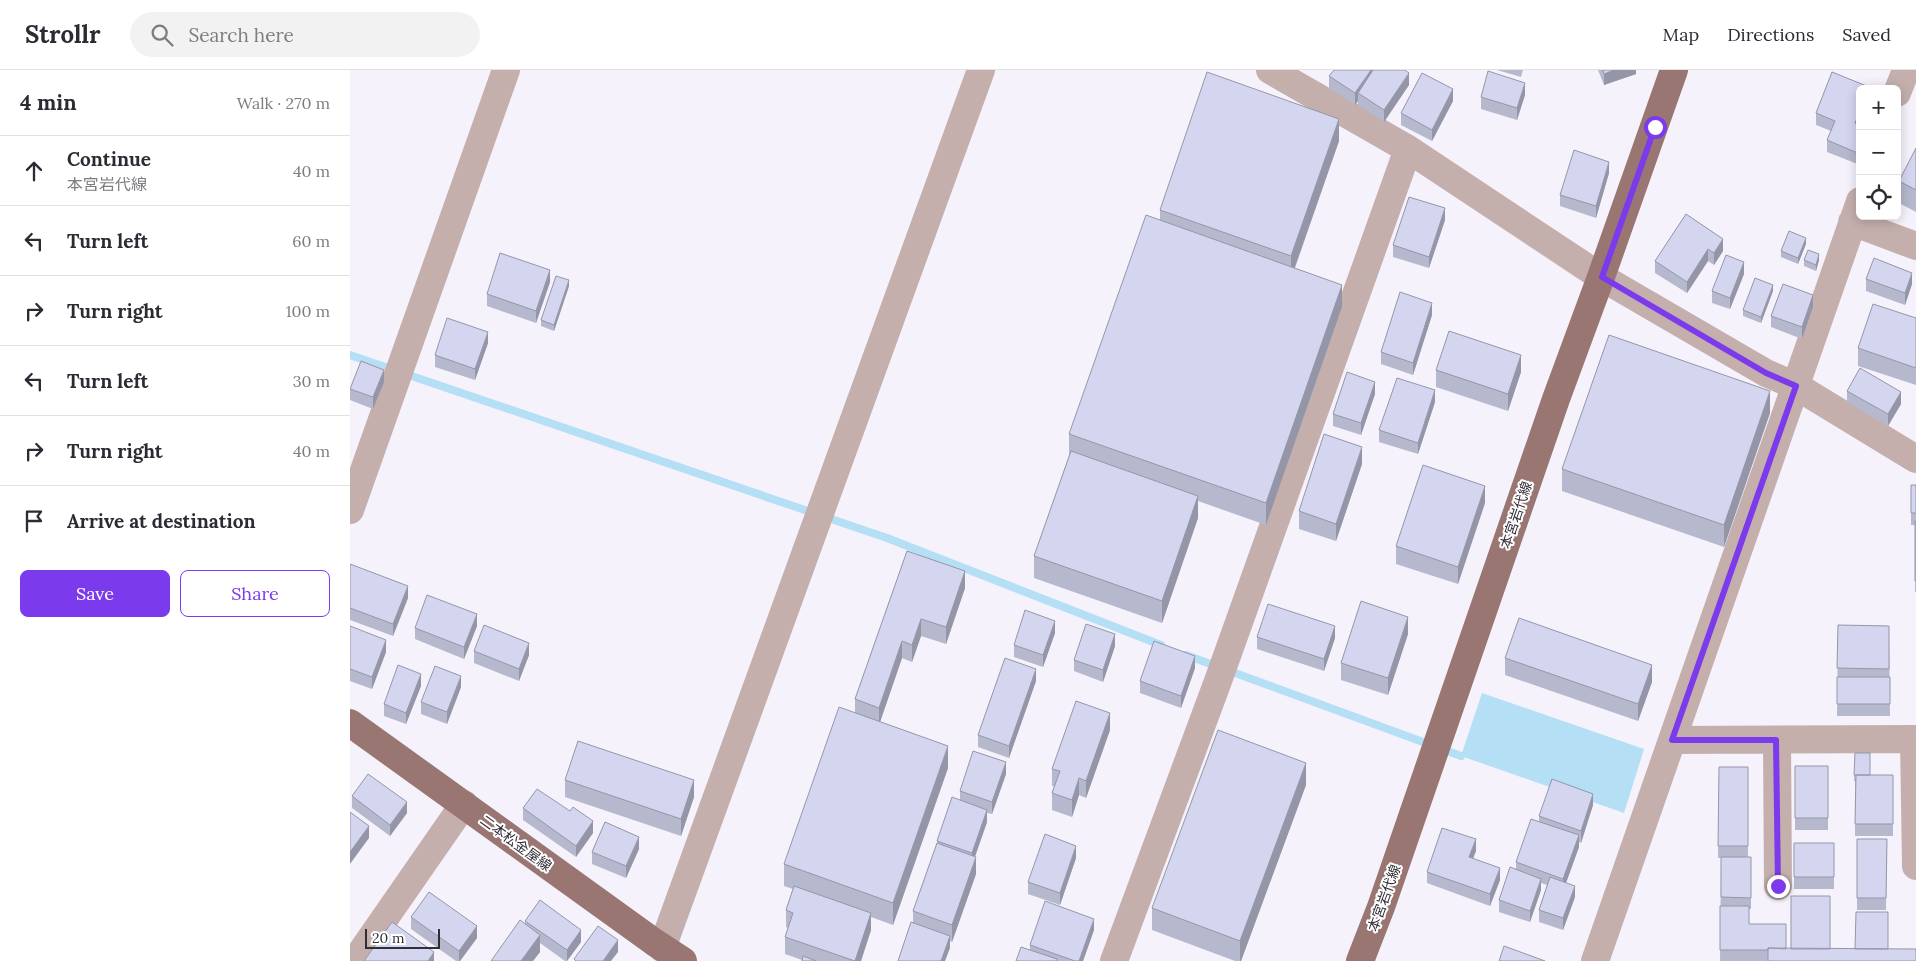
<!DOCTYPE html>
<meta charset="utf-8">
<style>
:root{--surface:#fff;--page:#f2f2f3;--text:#2b2b33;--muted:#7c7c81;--line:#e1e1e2;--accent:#7c3aed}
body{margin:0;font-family:Lora,"Noto Sans JP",serif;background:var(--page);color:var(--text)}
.controls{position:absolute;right:15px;top:15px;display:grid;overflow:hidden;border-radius:8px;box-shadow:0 2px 12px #0003}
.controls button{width:45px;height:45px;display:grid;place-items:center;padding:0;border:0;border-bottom:1px solid var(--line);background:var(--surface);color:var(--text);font:25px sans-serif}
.scale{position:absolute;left:15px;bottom:12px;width:75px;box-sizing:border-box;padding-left:5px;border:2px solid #312d37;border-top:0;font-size:14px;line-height:18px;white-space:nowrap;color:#312d37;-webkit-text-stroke:4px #fff;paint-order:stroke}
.stop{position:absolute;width:15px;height:15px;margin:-11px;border:4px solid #7c3aed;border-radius:50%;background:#fff}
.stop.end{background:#7c3aed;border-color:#fff;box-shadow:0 1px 5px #0008}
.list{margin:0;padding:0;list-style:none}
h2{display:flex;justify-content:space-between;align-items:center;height:65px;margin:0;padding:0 20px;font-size:21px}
h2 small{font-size:16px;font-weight:400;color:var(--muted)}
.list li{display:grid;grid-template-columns:32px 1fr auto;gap:15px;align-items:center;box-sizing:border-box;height:70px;padding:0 20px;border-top:1px solid var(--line)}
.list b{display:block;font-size:19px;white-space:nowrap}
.list p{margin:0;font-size:16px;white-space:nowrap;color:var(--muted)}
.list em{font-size:16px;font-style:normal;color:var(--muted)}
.actions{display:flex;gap:10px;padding:15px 20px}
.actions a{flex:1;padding:11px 0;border:1px solid var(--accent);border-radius:8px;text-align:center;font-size:18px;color:var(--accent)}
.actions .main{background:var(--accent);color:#fff}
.icon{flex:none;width:28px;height:28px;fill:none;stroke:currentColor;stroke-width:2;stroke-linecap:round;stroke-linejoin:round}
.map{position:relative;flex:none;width:1566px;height:891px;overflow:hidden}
header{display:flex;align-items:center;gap:30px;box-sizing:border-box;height:70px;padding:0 25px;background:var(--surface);border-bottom:1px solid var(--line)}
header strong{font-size:24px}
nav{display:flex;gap:28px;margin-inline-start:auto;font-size:18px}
.search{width:350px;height:45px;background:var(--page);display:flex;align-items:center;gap:12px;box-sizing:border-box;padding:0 18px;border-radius:28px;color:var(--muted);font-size:19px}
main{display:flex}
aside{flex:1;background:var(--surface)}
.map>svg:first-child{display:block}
.water{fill:#b4dff5}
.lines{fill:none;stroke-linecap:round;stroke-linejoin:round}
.stream{stroke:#b4dff5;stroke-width:8}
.minor{stroke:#c4afad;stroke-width:28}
.major{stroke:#9a7673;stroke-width:28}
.wall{fill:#b6b8ce}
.shaded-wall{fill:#9496a8}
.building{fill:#d4d6f0;stroke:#9496a8}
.route{stroke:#7c3aed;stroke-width:6}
.labels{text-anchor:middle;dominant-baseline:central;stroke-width:4;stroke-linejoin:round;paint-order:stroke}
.street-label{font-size:14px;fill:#312d37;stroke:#fff}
</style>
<header>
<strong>Strollr</strong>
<div class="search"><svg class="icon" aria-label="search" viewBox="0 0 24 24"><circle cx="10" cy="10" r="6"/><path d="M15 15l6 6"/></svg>Search here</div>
<nav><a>Map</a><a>Directions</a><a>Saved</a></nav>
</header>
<main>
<aside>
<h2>4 min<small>Walk · 270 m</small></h2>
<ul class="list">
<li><svg class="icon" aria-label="ahead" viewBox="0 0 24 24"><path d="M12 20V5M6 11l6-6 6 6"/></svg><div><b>Continue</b><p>本宮岩代線</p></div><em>40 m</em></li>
<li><svg class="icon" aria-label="left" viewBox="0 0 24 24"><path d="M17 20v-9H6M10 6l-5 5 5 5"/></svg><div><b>Turn left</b></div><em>60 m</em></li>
<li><svg class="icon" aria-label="right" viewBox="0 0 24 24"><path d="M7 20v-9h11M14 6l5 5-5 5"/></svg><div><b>Turn right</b></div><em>100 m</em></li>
<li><svg class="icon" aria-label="left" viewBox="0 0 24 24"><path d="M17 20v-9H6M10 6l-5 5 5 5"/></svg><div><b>Turn left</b></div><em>30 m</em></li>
<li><svg class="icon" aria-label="right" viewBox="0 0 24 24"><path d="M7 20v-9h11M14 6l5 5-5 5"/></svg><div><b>Turn right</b></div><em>40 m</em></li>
<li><svg class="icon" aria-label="arrive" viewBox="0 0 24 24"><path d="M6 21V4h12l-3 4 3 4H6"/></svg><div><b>Arrive at destination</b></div></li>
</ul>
<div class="actions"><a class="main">Save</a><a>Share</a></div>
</aside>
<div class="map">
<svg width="1566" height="891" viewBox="0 0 1566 891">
<rect width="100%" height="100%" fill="#f5f2fc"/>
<!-- water -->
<path class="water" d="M1132,623L1294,679L1274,743L1111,686Z"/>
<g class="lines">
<!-- stream -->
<path class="stream" d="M0,285L537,468L811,575
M836,585L1111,686"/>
<!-- minor -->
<path class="minor" d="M920,0L1058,79L1251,207L1416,303L1446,316L1566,389
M1547,23L1556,0
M1502,152L1566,176
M0,440L156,0
M1564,669L1566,796
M1322,670L1566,669
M1427,670L1428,816
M312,878L631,0
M5,891L114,734
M764,891L868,611L1058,79
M1245,891L1510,131"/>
<!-- major -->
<path class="major" d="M0,653L304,872L333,891
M1010,891L1031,837L1206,329L1251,207L1324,0"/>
</g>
<!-- wall -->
<path class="wall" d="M1147,0H1173L1171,7Z
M1248,0H1286V4L1254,15Z
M1482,2L1519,17V19H1510V52L1509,55L1510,56V95L1477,82V70L1481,61L1466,55V43Z
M979,6L1059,15L1034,52L1008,35V31L1005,35L979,18Z
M1175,25L1167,50L1131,39V27Z
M1103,31L1082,71L1051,55V43Z
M989,71L945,198L992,237L916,455L848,431V448L812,553L684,508V486L719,386V364L810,150V140Z
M1566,78V142L1549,133V111Z
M1259,103L1246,148L1210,136V125Z
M1336,144L1373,181L1364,195L1358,191L1337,223L1305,203V191Z
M1095,150L1079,198L1043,187V175Z
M1456,174L1448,194L1431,187V181Z
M1454,190H1469L1466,201L1454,196Z
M1394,204L1380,239L1362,233V221Z
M1516,209L1562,214L1555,235L1516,221Z
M200,212L186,253L137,236V224Z
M219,216L204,261L191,256V250Z
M1423,221L1411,253L1393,246V240Z
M1463,237L1452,269L1421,257V246Z
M1082,245L1063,305L1031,294V282Z
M1566,248V315L1508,296V278Z
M138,273L125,310L85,297V285Z
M1086,300L1171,302L1158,341L1086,317Z
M34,312L23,339L0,330V319Z
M1497,321L1551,334L1538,356L1497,332Z
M1025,324L1011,365L983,356V344Z
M1085,332L1068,384L1029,372V360Z
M1420,343L1374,477L1212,421V399Z
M1012,394L986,471L949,459V441Z
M1561,415H1566V522H1565V455H1561Z
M1135,433L1108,514L1046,494V476Z
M557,481L615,518L596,574L571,566L562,592L552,588L530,652L598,698L543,855L521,847V860L511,891H452V890L435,884V867L438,858L436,857V840L443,819L434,816V794L505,643V629Z
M0,494L58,528L43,566L0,550Z
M1488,555L1539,556L1540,646H1487Z
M0,556L36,582L22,619L0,611Z
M127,556L114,589L65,569V558Z
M705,563L693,597L664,587V575Z
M1058,564L1038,625L991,610V593Z
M907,567L985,568L974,601L907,579Z
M765,576L753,612L724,601V590Z
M124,581L179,585L169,611L124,593Z
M1155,588L1302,612L1288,651L1155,605Z
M845,598L831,638L790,623V611Z
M686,611L659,688L628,677V665Z
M71,616L56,654L34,646V634Z
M111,617L97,654L71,644V632Z
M760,660L736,728L729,725L722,747L702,740V723L704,716H702V699Z
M1505,683L1520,705H1543V766H1505V711H1504Z
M1445,696H1478V760H1445Z
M1369,697H1398V787H1401V839H1399V854L1436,879H1538L1566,891H1370L1371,788H1368Z
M656,704L642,744L637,743V752L625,787L626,804L602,872L600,871V878L563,853V841L587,773V771L610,730V721Z
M215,710L344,727L331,766L215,727Z
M956,715L891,891H885L802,860V838Z
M2,726L57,743L40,766L2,738Z
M1243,735L1231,773L1229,772V777L1216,813L1225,827L1213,860L1189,852V840L1197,815L1191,813V820L1180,852L1149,842V830L1166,800V792L1189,751V746Z
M173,738L243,763L226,787L173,750Z
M1507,769H1537L1536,840H1507Z
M1444,773H1484V819H1444Z
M289,779L276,808L242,794V782Z
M1126,781L1123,788L1150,810L1140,836L1077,813V802Z
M726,788L710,835L678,824V812Z
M61,847L127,868L110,891H106L61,859Z
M175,851L231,872L217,891H215L190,873V882L183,891H141L175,854Z
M744,860L733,891H666L680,880V875Z"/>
<!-- shaded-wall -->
<path class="shaded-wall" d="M1021,0H1024L1008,23V31L1005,35V23Z
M1264,0H1286V4L1254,15V4Z
M1059,3V15L1034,52V40Z
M1175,13V25L1167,50V38Z
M1103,19V31L1082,71V60Z
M1510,41V52L1505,65V53Z
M989,49V71L941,208V186Z
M1259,92V103L1246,148V136Z
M1095,138V150L1079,198V187Z
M1456,168V174L1448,194V188Z
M1373,169V181L1364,195V183Z
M1358,179V191L1337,223V212Z
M1469,184V190L1466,201V195Z
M1394,192V204L1380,239V228Z
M200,200V212L186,253V241Z
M1562,203V214L1555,235V223Z
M219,210V216L204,261V255Z
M992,215V237L916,455V433Z
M1423,215V221L1411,253V247Z
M1463,225V237L1452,269V257Z
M1082,233V245L1063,305V293Z
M138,262V273L125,310V299Z
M1171,285V302L1158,341V324Z
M34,300V312L23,339V327Z
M1025,312V324L1011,365V353Z
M1085,320V332L1068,384V373Z
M1420,321V343L1374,477V455Z
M1551,322V334L1538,356V344Z
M1012,377V394L986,471V454Z
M1135,416V433L1108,514V497Z
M848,426V448L812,553V531Z
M615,501V518L596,574V557Z
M58,516V528L43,566V554Z
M127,544V556L114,589V577Z
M1058,547V564L1038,625V608Z
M571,549V566L562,592V575Z
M705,551V563L693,597V585Z
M985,556V568L974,601V589Z
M765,564V576L753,612V600Z
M36,570V582L22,619V607Z
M552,571V588L529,655V638Z
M179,573V585L169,611V599Z
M845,586V598L831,638V626Z
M1302,595V612L1288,651V634Z
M686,599V611L659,688V676Z
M71,604V616L56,654V643Z
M111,606V617L97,654V642Z
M760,643V660L736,728V711Z
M598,676V698L543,855V833Z
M656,692V704L642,744V732Z
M956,693V715L891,891H890V871Z
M729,708V725L722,747V730Z
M344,710V727L331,766V749Z
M1243,724V735L1231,773V761Z
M57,732V743L40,766V755Z
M637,740V752L622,795V783Z
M243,751V763L226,787V776Z
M19,756V768L0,794V782Z
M1229,765V777L1213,821V809Z
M289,767V779L276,808V796Z
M1126,769V781L1119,799V787Z
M726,776V788L710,835V823Z
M626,787V804L602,872V855Z
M1150,798V810L1140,836V824Z
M1191,809V820L1180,852V841Z
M1225,816V827L1213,860V848Z
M521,843V860L511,891H505Z
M744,849V860L733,891H729Z
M127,856V868L110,891H109V881Z
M231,860V872L217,891V880Z
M190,865V882L183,891H171Z
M600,866V878L595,891H591Z
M268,870V882L261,891H253Z
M84,882V891H78Z"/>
<!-- building -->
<path class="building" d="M984,0H1021L1005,23L979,6Z
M1023,0H1055L1059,3L1034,40L1008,23Z
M1253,0H1264L1254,4Z
M1138,1L1175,13L1167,38L1131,27Z
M857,2L989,49L941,186L810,140Z
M1482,2L1519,17V19H1510V41L1505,53L1510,56V84L1477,70L1485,51L1466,43Z
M1072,3L1103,19L1082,60L1051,43Z
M1566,78V120L1549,111Z
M1224,80L1259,92L1246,136L1210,125Z
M1059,127L1095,138L1079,187L1043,175Z
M1336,144L1373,169L1364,183L1358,179L1337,212L1305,191Z
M796,145L992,215L916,433L719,364Z
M1439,161L1456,168L1448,188L1431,181Z
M1458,180L1469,184L1466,195L1454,190Z
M150,183L200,200L186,241L137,224Z
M1376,185L1394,192L1380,228L1362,221Z
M1524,188L1562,203L1555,223L1516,209Z
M206,206L219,210L204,255L191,250Z
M1405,208L1423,215L1411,247L1393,240Z
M1433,214L1463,225L1452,257L1421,246Z
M1050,222L1082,233L1063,293L1031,282Z
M1523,234L1566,248V298L1508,278Z
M97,248L138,262L125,299L85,285Z
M1099,261L1171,285L1158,324L1086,300Z
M1259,265L1420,321L1374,455L1212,399Z
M11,291L34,300L23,327L0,319Z
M1510,298L1551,322L1538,344L1497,321Z
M997,302L1025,312L1011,353L983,344Z
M1047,308L1085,320L1068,373L1029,360Z
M974,364L1012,377L986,454L949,441Z
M721,381L848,426L812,531L684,486Z
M1073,395L1135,416L1108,497L1046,476Z
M1561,415H1566V443H1561Z
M1565,451H1566V511H1565Z
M557,481L615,501L596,557L571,549L562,575L552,571L529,638L505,629Z
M0,494L58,516L43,554L0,538Z
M77,525L127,544L114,577L65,558Z
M1011,531L1058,547L1038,608L991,593Z
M918,534L985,556L974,589L907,567Z
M675,540L705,551L693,585L664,575Z
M1169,548L1302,595L1288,634L1155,588Z
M736,554L765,564L753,600L724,590Z
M134,555L179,573L169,599L124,581Z
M1488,555L1539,556V599L1487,598Z
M0,556L36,570L22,607L0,599Z
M804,571L845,586L831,626L790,611Z
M655,588L686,599L659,676L628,665Z
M48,595L71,604L56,643L34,634Z
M85,596L111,606L97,642L71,632Z
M1487,607H1540V634H1487Z
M726,631L760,643L736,711L729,708L722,730L702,723L710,701L702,699Z
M489,637L598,676L543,833L434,794Z
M868,660L956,693L890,871L802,838Z
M228,671L344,710L331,749L215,710Z
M623,681L656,692L642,732L610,721Z
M1505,683H1520V705H1504Z
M1445,696H1478V748H1445Z
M1369,697H1398V776H1368Z
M18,704L57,732L40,755L2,726Z
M1506,705H1543V754H1505Z
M1202,709L1243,724L1231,761L1189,746Z
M187,719L220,741L223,737L243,751L226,776L173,738Z
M602,727L637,740L622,783L587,771Z
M0,742L19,756L0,782Z
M1181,749L1229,765L1213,809L1166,792Z
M255,752L289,767L276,796L242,782Z
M1092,758L1126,769L1119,787L1150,798L1140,824L1077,802Z
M695,764L726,776L710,823L678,812Z
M1507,769H1537L1536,828H1507Z
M587,773L626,787L602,855L563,841Z
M1444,773H1484V807H1444Z
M1371,787H1401V828L1371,827Z
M1160,797L1191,809L1180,841L1149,830Z
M1200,807L1225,816L1213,848L1189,840Z
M444,816L521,843L505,891L435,867L443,843L436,840Z
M79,822L127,856L109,881L61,847Z
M1441,826H1480V879H1441Z
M190,830L231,860L217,880L175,851Z
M695,831L744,849L729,891H725L680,875Z
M1370,836H1399V854H1436V879L1418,878V880H1370Z
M1506,842H1538V879H1505Z
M170,850L190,865L171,891H141Z
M42,852L84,882L78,891H14Z
M561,852L600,866L591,891H548Z
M248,856L268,870L253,891H226L224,889Z
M1154,876L1195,891H1149Z
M671,877L707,889L706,891H666Z
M1418,878L1566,879V891H1418Z
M453,886L466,891H452Z"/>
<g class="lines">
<!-- route -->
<path class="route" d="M1305,57L1252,207L1416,303L1446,316L1322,670H1426L1428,816"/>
</g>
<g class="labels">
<!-- street labels -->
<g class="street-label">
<text transform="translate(1166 445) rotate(-71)">本宮岩代線</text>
<text transform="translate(166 773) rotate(36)">二本松金屋線</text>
<text transform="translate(1034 828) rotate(-70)">本宮岩代線</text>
</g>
</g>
</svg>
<div class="controls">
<button>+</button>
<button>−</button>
<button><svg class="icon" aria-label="locate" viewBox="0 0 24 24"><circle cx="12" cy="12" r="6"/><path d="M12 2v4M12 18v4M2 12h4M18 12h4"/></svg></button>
</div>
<div class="scale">20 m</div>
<div class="stop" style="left:1305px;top:57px"></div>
<div class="stop end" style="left:1428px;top:816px"></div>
</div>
</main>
